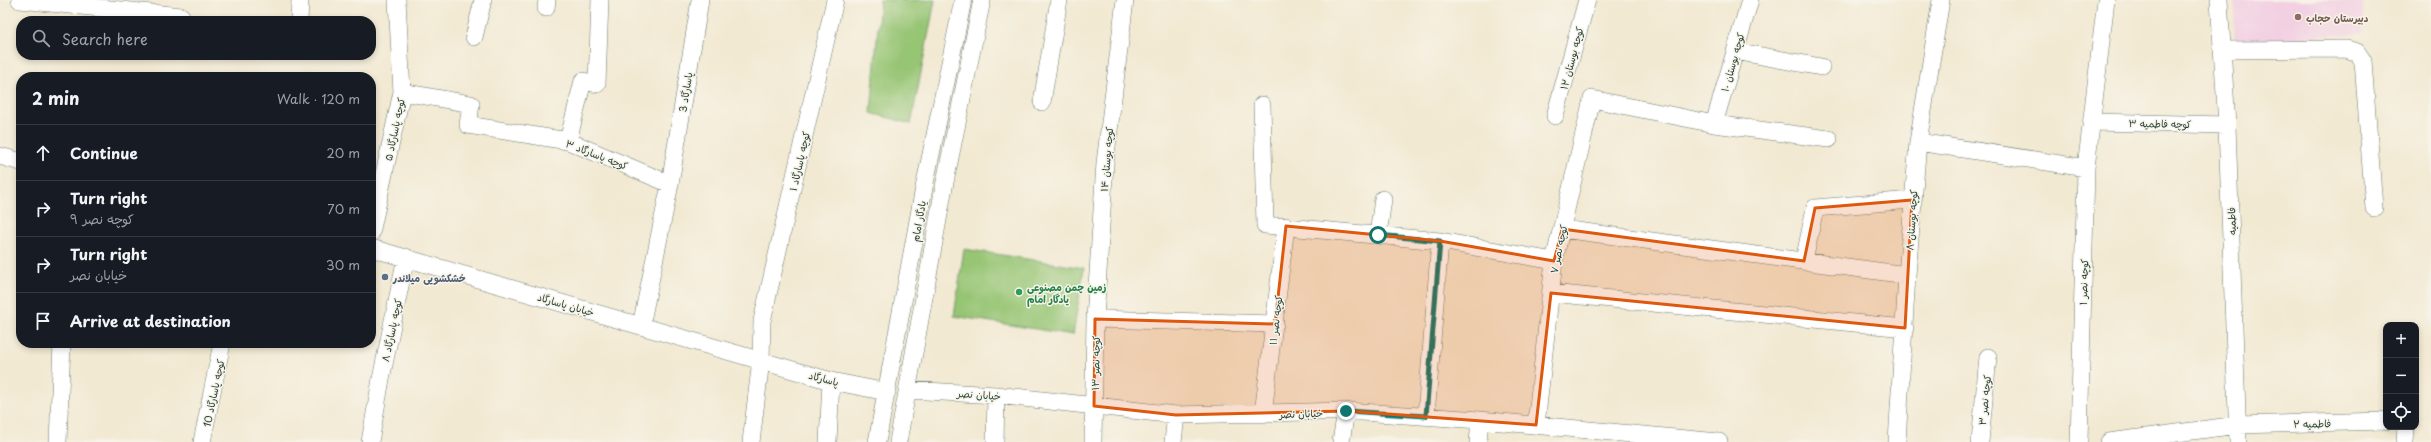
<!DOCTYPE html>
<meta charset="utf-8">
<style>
:root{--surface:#171b24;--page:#242831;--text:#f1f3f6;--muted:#9ea1a6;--line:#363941}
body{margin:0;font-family:"Playpen Sans","Playpen Sans Arabic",sans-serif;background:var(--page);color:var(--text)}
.controls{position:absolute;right:12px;bottom:12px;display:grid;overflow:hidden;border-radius:8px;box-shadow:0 2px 6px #0003}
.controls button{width:36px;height:36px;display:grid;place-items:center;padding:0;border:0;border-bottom:1px solid var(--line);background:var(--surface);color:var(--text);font:20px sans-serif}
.stop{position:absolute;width:12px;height:12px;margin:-9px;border:3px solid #0f766e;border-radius:50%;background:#fff}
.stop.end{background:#0f766e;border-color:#fff;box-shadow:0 1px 4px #0008}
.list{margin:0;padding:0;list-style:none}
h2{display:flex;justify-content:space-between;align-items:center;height:52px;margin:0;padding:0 16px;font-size:17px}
h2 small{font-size:13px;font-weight:400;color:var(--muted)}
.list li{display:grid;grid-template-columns:26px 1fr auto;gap:12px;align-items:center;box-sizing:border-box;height:56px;padding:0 16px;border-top:1px solid var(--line)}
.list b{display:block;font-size:15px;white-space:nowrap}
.list p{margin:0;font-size:13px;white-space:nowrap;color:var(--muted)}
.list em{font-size:13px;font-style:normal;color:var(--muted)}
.icon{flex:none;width:22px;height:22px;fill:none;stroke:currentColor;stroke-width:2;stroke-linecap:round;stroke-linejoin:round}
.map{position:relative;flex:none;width:2431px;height:442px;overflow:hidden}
.search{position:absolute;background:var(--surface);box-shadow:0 2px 6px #0003;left:16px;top:16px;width:360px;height:44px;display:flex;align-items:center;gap:10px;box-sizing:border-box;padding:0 14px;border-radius:16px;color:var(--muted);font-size:15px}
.panel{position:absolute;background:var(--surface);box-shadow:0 2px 6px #0003;left:16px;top:72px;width:360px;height:276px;border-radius:16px}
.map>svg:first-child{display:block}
.built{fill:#f2cfe2}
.green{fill:#96c573;stroke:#5a8154}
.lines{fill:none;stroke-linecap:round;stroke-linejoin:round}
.minor-casing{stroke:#69796b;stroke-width:18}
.minor{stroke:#fff;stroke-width:17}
.route{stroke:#0f766e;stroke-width:5}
.marked{fill:#de580e;fill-opacity:0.2;stroke:#de580e;stroke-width:3;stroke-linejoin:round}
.education-dot{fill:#8d6e63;stroke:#f7f3e8;stroke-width:1.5}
.service-dot{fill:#5c6f8a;stroke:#f7f3e8;stroke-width:1.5}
.leisure-dot{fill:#2e9e5b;stroke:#f7f3e8;stroke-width:1.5}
.labels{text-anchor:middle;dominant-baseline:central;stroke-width:3;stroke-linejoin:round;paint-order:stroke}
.education-label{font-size:10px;font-weight:bold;fill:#785e54;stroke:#f7f3e8;text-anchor:start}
.street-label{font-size:10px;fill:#1f3d34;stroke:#f7f3e8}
.service-label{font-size:10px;font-weight:bold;fill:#4e5e75;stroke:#f7f3e8;text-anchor:start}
.leisure-label{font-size:10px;font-weight:bold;fill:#27864d;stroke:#f7f3e8;text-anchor:start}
</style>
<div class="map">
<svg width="2431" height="442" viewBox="0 0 2431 442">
<rect width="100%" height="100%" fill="#f7f3e8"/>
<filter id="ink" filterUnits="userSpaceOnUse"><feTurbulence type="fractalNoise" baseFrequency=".025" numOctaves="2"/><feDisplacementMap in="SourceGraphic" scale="8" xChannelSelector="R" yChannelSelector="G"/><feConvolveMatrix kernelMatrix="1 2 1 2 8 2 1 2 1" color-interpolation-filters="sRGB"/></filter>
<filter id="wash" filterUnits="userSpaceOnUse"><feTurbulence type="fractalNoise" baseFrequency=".012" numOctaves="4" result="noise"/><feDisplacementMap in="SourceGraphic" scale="16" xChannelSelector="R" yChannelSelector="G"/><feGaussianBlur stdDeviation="0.9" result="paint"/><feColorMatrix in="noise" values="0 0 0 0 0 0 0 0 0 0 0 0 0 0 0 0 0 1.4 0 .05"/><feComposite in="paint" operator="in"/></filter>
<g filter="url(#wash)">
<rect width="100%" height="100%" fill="#f2e9d2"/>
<!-- built -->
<path class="built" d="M2234,0H2362L2363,33L2235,43Z"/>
<!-- green -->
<path class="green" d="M880,0H935L911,124L871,113Z
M964,249L1084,268L1073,335L954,316Z"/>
</g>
<g filter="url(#ink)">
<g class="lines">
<!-- minor casing -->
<g class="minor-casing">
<path id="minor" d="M20,0L181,16
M2219,0L2227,125L2238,442
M546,8L547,0
M299,21L300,0
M474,37L483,0
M2222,50L2346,49L2357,52L2363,61L2374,208
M1735,51L1821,67
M402,92L471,104L468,125L568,141L670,184L641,326
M1042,102L1059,0
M1262,105L1265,225L1440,241L1554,261
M1555,116L1587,0
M2092,122L2227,125
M1714,124L1750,0
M568,141L583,81L597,84L600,0
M1918,142L2086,168
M0,156L21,162
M670,184L700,0
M1562,229L1907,275
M371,233L402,92L397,0
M1378,235L1383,199
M371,248L831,381L887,392
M1804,261L1815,208L1912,200
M1551,293L1905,328
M1095,319L1275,324
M908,390L996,395L1176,415L1346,411L1480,420L1719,442
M1263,414L1286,226
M1426,416L1440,241
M1536,425L1554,261L1592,99L1714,124L1829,139
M58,442L62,343
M202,442L222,343
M370,442L381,379L406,257
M751,442L761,360L762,321L835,0
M828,442L831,381
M877,442L924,188L963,0
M898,442L943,192L982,0
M995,442L996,395
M1093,442L1095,319L1105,163L1125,0
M1173,442L1176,415
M1341,442L1346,411
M1478,442L1480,420
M1897,442L1907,275L1918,142L1941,0
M1980,442L1988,357
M2079,442L2086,168L2106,0
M2109,442L2238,425L2386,421
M2405,442L2406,427"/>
</g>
<!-- minor -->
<use href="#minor" class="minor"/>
</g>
</g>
<g class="lines" filter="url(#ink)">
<!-- route -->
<path class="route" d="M1346,411L1426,416L1440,241L1378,235"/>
</g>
<!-- marked area -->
<path class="marked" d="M1912,200L1905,328L1551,293L1536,425L1346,411L1176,415L1094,406L1095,319L1275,324L1286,226L1440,241L1554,261L1562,229L1804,261L1815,208Z"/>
<!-- markers -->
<circle class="education-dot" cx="2298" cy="17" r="4"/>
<circle class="service-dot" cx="385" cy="277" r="4"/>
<circle class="leisure-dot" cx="1019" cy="292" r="4"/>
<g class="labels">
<!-- education labels -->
<g class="education-label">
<text x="2306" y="17">دبیرستان حجاب</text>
</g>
<!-- street labels -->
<g class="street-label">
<text transform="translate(1571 58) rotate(-75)">کوچه بوستان ۱۲</text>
<text transform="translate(1732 62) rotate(-74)">کوچه بوستان ۱۰</text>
<text transform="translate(685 92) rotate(-81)">پاسارگاد 3</text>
<text transform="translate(2160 123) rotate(1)">کوچه فاطمیه ۳</text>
<text transform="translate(394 129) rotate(-78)">کوچه پاسارگاد ۵</text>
<text transform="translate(597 154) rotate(21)">کوچه پاسارگاد ۳</text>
<text transform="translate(1106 159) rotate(-85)">کوچه بوستان ۱۴</text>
<text transform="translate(799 161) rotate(-77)">کوچه پاسارگاد ۱</text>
<text transform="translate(1911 220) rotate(-86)">کوچه بوستان ۸</text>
<text transform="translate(918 221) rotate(-80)">یادگار امام</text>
<text transform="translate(2231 221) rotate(-92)">فاطمیه</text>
<text transform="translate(1558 249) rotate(-78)">کوچه نصر ۷</text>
<text transform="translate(2083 282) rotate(-88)">کوچه نصر ۱</text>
<text transform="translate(566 304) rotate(16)">خیابان پاسارگاد</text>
<text transform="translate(1275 320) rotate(-83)">کوچه نصر ۱۱</text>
<text transform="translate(391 330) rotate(-78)">کوچه پاسارگاد ۸</text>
<text transform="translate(1095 363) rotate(-89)">کوچه نصر ۱۳</text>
<text transform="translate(824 378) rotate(15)">پاسارگاد</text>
<text transform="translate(213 393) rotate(-78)">کوچه پاسارگاد 10</text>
<text transform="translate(979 394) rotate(4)">خیابان نصر</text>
<text transform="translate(1984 400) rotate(-84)">کوچه نصر ۳</text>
<text transform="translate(1301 413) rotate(-2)">خیابان نصر</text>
<text transform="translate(2312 423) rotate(-1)">فاطمیه ۲</text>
</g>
<!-- service labels -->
<g class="service-label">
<text x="393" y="277">خشکشویی میلاندر</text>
</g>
<!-- leisure labels -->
<g class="leisure-label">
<text x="1027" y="286">زمین چمن مصنوعی<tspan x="1027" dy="12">یادگار امام</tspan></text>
</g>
</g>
</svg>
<div class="controls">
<button>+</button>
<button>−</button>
<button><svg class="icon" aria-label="locate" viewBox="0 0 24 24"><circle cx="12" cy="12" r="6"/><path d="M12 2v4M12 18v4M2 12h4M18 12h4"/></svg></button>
</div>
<div class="stop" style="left:1378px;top:235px"></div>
<div class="stop end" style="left:1346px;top:411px"></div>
<div class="search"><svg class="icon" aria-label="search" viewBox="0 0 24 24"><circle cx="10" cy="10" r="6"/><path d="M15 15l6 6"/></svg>Search here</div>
<section class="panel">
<h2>2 min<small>Walk · 120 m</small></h2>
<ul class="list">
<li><svg class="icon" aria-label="ahead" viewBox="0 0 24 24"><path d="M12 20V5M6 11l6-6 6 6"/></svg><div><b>Continue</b></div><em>20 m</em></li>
<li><svg class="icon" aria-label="right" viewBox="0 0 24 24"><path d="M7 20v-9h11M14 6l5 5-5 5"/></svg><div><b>Turn right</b><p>کوچه نصر ۹</p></div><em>70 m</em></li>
<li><svg class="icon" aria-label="right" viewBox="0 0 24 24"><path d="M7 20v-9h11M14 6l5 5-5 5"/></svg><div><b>Turn right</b><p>خیابان نصر</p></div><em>30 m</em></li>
<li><svg class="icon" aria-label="arrive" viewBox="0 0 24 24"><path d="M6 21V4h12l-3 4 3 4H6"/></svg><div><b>Arrive at destination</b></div></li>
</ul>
</section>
</div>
